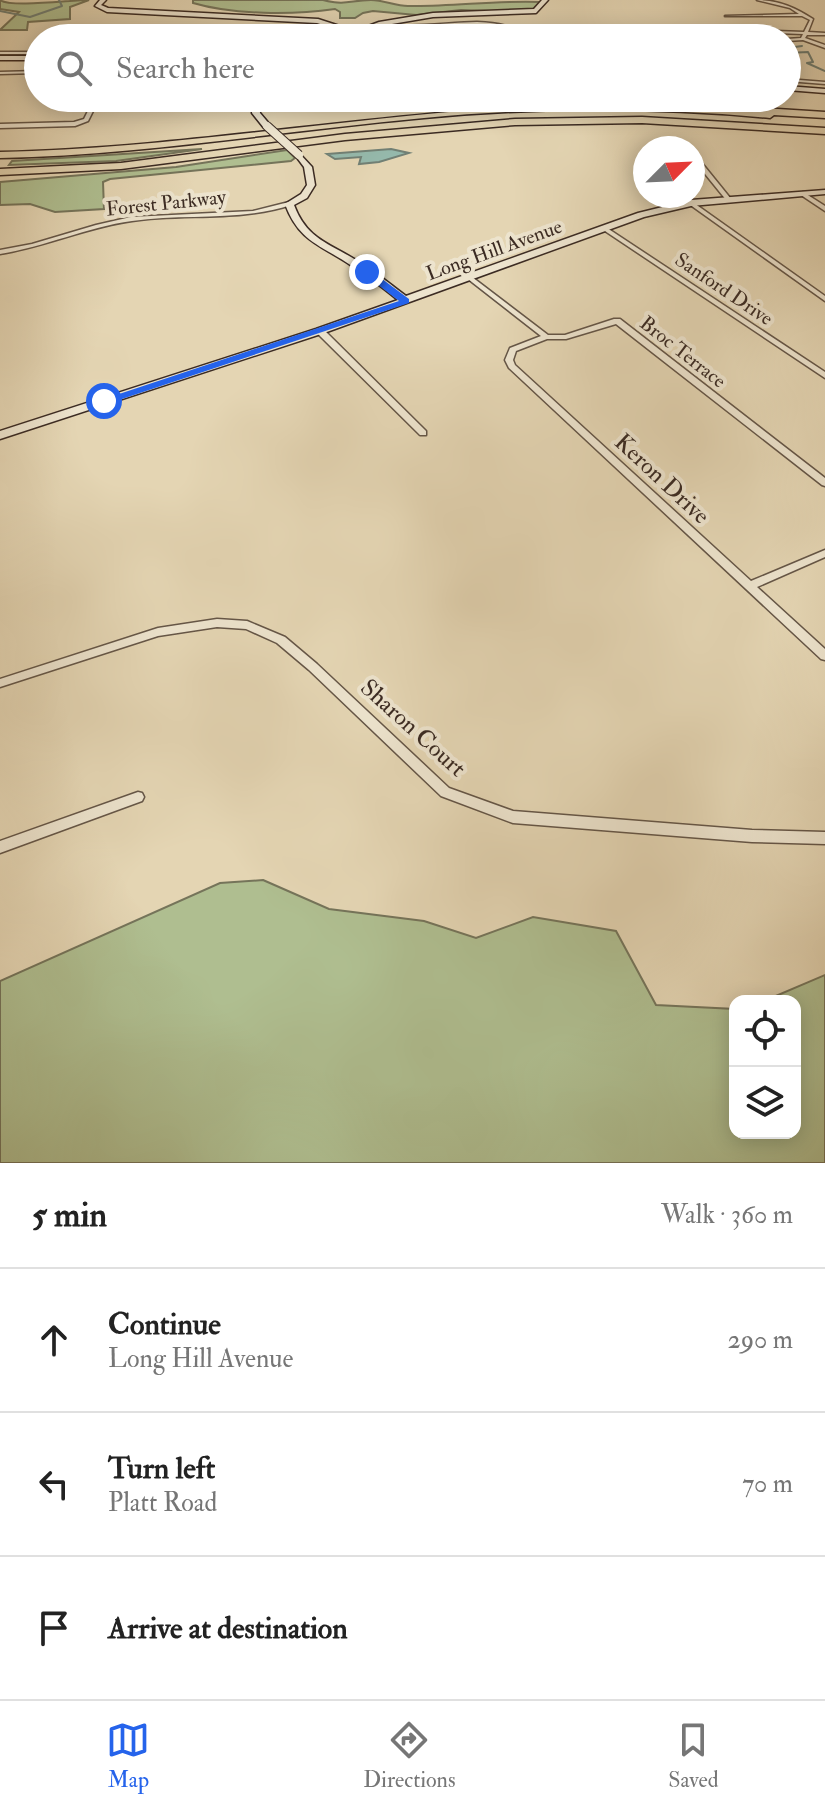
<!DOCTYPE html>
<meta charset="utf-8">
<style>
:root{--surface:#fff;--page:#f2f2f2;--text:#222;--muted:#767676;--line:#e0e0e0;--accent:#2563eb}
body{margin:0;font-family:"IM FELL Double Pica",serif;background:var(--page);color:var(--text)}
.controls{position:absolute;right:24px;bottom:24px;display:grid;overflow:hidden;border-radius:16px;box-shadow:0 4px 20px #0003}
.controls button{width:72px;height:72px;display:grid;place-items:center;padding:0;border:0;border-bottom:2px solid var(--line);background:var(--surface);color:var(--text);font:40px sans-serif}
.compass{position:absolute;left:633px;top:136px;width:72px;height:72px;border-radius:50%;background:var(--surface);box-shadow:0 4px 20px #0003;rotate:66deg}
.stop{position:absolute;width:24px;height:24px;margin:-18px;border:6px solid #2563eb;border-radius:50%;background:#fff}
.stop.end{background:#2563eb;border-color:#fff;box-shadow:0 2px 8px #0008}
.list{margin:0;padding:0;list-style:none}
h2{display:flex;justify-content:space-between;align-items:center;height:104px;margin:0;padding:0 32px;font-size:34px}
h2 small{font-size:26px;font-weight:400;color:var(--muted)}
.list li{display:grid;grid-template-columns:52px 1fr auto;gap:24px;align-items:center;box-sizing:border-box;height:144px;padding:0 32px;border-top:2px solid var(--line)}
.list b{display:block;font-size:30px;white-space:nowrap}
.list p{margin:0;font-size:26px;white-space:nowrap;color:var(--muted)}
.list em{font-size:26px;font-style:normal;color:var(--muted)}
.icon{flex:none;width:44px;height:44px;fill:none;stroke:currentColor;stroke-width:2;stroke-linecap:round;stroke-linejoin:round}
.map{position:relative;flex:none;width:825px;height:1163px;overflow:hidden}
.search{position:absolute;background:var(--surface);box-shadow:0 4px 20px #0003;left:24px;right:24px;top:24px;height:88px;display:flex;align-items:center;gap:20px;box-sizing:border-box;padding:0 28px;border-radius:44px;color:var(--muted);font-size:30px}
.sheet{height:536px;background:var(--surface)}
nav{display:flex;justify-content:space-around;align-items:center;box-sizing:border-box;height:112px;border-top:2px solid var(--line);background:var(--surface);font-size:22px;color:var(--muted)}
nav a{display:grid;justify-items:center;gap:4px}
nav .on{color:var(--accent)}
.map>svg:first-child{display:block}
.green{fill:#afbe90;stroke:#75745a;stroke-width:2}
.water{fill:#95b9ac;stroke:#718075;stroke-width:2}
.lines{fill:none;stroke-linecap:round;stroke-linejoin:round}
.stream{stroke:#718075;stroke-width:2}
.street-casing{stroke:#655647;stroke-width:3}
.secondary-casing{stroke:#3b2b23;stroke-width:3}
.highway-casing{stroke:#3b2b23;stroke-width:3}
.street{fill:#ede4ce;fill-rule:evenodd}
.secondary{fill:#ede4ce;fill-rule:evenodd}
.highway{fill:#e4d5b3;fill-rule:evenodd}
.secondary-bridge-casing{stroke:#3b2b23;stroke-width:10;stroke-linecap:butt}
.secondary-bridge{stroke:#ede4ce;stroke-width:8}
.route{fill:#2563eb}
.labels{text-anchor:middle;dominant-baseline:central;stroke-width:8;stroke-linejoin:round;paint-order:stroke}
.far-street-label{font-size:20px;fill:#3b2b23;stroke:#ede4ce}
.street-label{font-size:24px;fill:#3b2b23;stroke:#ede4ce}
</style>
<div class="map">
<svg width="825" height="1163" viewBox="0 0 825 1163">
<rect width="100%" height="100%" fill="#e4d5b3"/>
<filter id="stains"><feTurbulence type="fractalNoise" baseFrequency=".0025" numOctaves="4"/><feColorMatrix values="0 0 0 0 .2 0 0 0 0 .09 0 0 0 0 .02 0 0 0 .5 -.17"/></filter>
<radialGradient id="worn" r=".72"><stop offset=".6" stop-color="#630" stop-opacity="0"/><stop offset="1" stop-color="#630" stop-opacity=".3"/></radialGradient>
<!-- green -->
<path class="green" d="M0,0C10,8 71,0 89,0L70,7V19L28,22L27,30H0L19,12L0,9Z
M193,0H323C347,6 350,0 371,0C384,0 395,6 408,6C452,7 496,0 540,2L533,9L515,12L461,10L416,15L373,11L363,13L355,18H340V12L335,9C293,15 234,15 193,3Z
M202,149L116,161L9,165L12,161Z
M287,150L295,158L291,161L110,179L103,182L104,209L55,212L30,204L0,205V182L176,167Z
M263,880L329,909L424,921L476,938L533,917L616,931L656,1005L735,1009V1133H795V1001H764L825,975V1163H0V981L220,883Z"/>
<!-- water -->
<path class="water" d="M391,149L409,153L379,162L359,164L361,157L335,159L327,154Z"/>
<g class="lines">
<!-- stream -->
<path class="stream" d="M0,11L30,17L62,6L59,0
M787,48L802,46
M787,53L808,52L813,62L807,63L825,71"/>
<!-- street casing -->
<g class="street-casing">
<path id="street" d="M757,0C779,0 796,8 813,19L808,32L825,33V35H807L805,38L825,45V48L803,40L787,41V39L801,38L803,34L749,32L741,34L748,38H743L734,34V32L749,30L804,32L810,20L802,16H725L799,14L790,8Z
M477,22C497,23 513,25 529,38C522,37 520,34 514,30C507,27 498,26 490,25L486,38H482L486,25L391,28L373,25L375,24C409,28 443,23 477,22Z
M623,26L643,34L672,28H693L707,31L720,38C707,37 696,29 682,29C662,29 644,38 624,38L639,35L622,28L581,29L593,38H588L575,28Z
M0,52H38V54H0Z
M38,71V73L0,74V72Z
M787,79L825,82V84L787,81Z
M254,100L256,102L101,103L96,105L88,121L75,126L0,128V124L74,122L84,119L92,103L101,101Z
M693,157H697L731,199V201H727L693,159Z
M803,192L825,206V211L801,195L800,194Z
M691,201L825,296V301L689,204L688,203Z
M289,202L291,203V205C239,222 185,213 132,221C87,227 45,247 0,254V250L32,244L96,225L131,217L253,211Z
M604,226L825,372V378L602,229V227Z
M468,277H472L548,335H565L614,319H620L825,478V486L822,485L616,324L566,339H547L516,351L513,360L515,365L751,581L825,550V557L757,587L825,649V660L821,659L509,368L505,360L510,348L541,336L468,279Z
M317,329H323L426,431V435H420L317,333Z
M217,619L247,621L285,637L317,664L449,788L513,811L752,830L825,832V844L752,842L513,823L441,796L309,670L277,643L246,629L217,627L158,636L0,687V679L158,628Z
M138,792L142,793L144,797L142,801L0,853V841Z"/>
</g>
<!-- secondary casing -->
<g class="secondary-casing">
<path id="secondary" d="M100,0H106L101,5L108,8L318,19L355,31L379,22L433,13L534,9L542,0H548L536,13L433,17L380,26L346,38H337L349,33L317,23L107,12L95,6Z
M0,56H38V60H0Z
M787,86L825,89V93L787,90Z
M252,98H258L260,113L271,126L270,128H264L252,113Z
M299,153L312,167L315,185L307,198L294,205C307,240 330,243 359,262C376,272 391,285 406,296L638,213L691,200L825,190V194L691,206L644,217L324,333L0,439V431L316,329L398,300C383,288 368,276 352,266C321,245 299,242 285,204L301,194L307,185L304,167L295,155Z"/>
</g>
<!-- highway casing -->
<g class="highway-casing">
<path id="highway" d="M597,104L755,111L760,108L825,112V118L774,115L770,118C655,107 539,107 424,118C282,131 142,155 0,158V152C200,148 397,107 597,104Z
M642,117L825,128V134L642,123L515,125L345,140L121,169L0,175V169L121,163L345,134L515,119Z"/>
</g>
<!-- street -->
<use href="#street" class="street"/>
<!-- secondary -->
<use href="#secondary" class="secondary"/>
<!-- highway -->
<use href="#highway" class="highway"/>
<!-- secondary-bridge casing -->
<g class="secondary-bridge-casing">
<path id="secondary-bridge" d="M267,126L299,155"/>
</g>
<!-- secondary-bridge -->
<use href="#secondary-bridge" class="secondary-bridge"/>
</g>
<!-- route -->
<path class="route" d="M364,270H370L409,299V303L107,404L98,401L399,301L364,274Z"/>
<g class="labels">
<!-- far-street labels -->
<g class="far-street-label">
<text transform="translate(166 203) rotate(-6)">Forest Parkway</text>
<text transform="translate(494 250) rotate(-20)">Long Hill Avenue</text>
<text transform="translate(724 289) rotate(34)">Sanford Drive</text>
<text transform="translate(683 352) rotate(38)">Broc Terrace</text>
</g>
<!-- street labels -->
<g class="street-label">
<text transform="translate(662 479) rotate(43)">Keron Drive</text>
<text transform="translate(413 728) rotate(42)">Sharon Court</text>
</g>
</g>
<rect width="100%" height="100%" filter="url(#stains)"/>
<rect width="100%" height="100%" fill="url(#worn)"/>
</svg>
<div class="controls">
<button><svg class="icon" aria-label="locate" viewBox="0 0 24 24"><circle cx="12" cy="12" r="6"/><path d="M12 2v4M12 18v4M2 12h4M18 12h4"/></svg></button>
<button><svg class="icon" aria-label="layers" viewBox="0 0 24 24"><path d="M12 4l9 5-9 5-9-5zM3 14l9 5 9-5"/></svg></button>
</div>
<svg class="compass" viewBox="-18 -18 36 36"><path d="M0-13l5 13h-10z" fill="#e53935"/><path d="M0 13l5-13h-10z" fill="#767676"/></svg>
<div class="stop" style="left:104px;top:401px"></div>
<div class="stop end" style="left:367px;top:272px"></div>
<div class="search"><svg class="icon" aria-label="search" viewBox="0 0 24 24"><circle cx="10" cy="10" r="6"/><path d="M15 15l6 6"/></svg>Search here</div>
</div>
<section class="sheet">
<h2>5 min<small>Walk · 360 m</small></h2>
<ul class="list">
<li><svg class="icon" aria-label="ahead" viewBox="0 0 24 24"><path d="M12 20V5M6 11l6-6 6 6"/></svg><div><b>Continue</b><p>Long Hill Avenue</p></div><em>290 m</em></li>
<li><svg class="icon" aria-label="left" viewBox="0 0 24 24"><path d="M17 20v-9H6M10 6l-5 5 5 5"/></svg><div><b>Turn left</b><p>Platt Road</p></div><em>70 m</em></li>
<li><svg class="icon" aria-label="arrive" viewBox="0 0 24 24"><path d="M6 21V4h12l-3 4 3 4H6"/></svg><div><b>Arrive at destination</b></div></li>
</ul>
</section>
<nav>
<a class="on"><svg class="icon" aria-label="map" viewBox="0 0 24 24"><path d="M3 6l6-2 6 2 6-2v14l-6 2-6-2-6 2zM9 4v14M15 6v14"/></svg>Map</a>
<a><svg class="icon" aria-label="directions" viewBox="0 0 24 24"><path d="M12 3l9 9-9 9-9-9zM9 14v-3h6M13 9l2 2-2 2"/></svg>Directions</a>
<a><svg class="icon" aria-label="saved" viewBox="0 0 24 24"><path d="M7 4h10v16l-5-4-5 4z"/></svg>Saved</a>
</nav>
